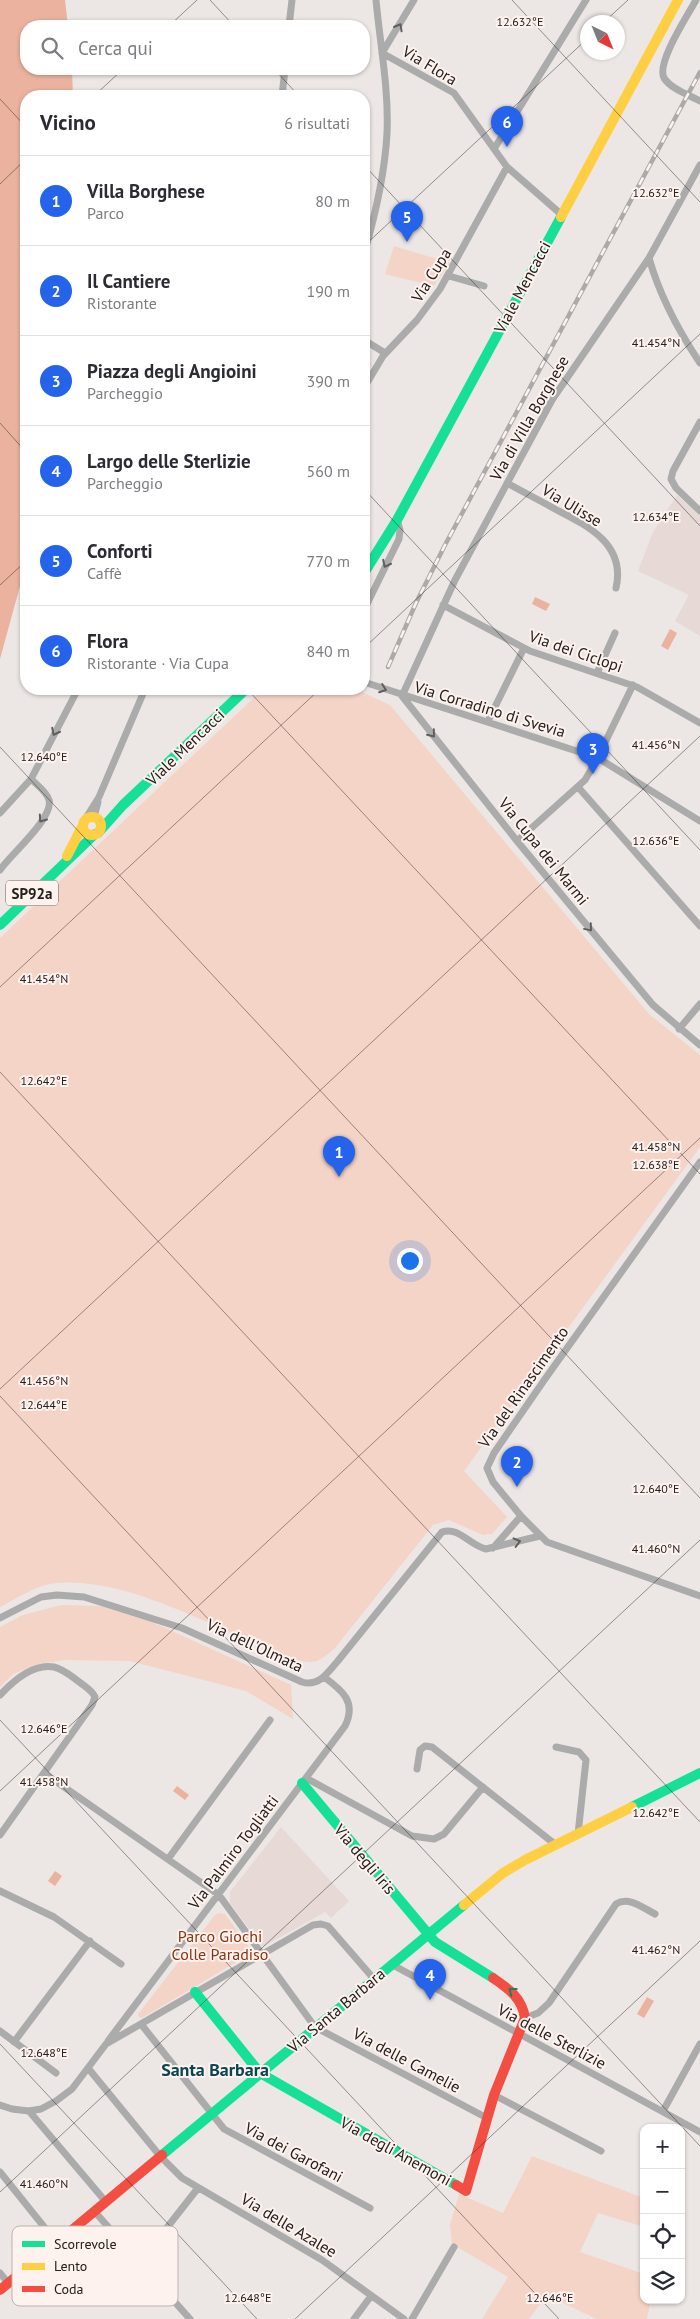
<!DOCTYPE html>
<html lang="it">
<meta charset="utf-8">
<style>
:root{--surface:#fff;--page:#f7f7f7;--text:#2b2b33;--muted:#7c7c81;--line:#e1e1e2;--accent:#2563eb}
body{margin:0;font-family:"PT Sans",sans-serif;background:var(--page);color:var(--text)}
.controls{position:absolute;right:15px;bottom:15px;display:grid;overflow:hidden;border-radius:10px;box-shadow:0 1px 4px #0004}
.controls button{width:45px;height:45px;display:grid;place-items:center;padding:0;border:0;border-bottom:1px solid var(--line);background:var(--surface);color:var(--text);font:25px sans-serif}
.compass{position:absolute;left:580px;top:15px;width:45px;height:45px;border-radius:50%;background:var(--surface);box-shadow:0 1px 4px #0004;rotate:137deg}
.you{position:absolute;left:409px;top:1260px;width:18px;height:18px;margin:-12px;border:4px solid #fff;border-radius:50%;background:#1a73e8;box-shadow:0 0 0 8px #1a73e833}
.badge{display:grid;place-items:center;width:32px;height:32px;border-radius:50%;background:var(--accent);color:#fff;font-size:16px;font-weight:700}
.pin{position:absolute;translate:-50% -41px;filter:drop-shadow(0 1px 2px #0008)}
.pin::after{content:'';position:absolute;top:26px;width:18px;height:15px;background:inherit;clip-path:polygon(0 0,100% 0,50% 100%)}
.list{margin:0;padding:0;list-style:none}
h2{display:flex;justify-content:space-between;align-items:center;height:65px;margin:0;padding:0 20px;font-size:21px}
h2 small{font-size:16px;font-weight:400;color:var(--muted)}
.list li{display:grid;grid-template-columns:32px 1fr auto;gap:15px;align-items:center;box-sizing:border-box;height:90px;padding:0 20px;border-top:1px solid var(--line)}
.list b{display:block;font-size:19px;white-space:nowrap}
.list p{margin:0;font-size:16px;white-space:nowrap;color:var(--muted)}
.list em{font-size:16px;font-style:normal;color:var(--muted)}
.icon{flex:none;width:28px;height:28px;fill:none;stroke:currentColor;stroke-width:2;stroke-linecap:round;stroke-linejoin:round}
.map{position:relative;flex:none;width:700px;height:2319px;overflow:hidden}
.search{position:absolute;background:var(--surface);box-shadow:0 1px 4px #0004;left:20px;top:20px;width:350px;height:55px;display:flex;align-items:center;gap:12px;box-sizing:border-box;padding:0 18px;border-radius:20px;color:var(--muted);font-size:19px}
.panel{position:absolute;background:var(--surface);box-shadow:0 1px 4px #0004;left:20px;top:90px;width:350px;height:605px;border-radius:20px}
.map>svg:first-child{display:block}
.built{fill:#e7d9d5}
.green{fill:#f5d4c8}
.water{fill:#ebb39f}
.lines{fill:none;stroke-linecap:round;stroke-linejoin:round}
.street{stroke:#ababab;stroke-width:7}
.fast{stroke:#16e098;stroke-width:10}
.slow{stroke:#ffcf43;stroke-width:10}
.jam{stroke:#f24e42;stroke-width:10}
.rail-casing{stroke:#acaaa9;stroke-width:4.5}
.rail{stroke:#fdf2ee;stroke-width:2.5;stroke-dasharray:8;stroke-linecap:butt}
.oneway{stroke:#615f5d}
.oneway2{stroke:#1d805b}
.ticks{fill:none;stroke:#24201e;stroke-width:1;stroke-opacity:0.45}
.labels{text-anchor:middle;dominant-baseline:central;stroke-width:4;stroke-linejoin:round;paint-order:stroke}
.shield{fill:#fdf2ee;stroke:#655f5c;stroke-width:1}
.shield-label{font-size:15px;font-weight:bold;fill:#24201e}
.street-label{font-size:16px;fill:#24201e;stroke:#fdf2ee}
.park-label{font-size:16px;fill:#8c320d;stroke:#fdf2ee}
.neighbourhood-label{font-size:18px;font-weight:bold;fill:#094651;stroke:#fdf2ee}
.key{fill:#fdf2ee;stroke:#bcb3b0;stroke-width:1}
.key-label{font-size:14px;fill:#24201e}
.ticks-label{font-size:12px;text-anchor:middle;fill:#24201e;stroke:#fdf2ee;stroke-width:4;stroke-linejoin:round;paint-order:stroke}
</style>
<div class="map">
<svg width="700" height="2319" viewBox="0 0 700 2319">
<rect width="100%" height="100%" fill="#ece6e4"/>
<!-- built -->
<path class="built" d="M677,495L700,516V636L675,621L689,595L638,571L653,532Z
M281,1827L349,1901L331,1918L325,1912L263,1947L230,1903V1892Z"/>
<!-- green -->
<path class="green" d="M394,246L450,263L434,286L385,274Z
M263,689H355L390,705L649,1014L700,1055V1147L464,1471L507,1517L492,1534L483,1535L449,1520L433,1525L335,1648C328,1654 319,1663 309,1662C291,1661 272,1650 256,1643C196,1619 122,1577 56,1583C37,1585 17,1598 0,1607V938Z
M61,1605L100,1606L152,1622L291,1685L293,1719L246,1691L130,1661L65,1660L38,1664L13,1674L0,1687V1627L23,1615Z
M219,1913L225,1914L249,1947L248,1955L142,2018L139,2017L138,2014L215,1915Z
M532,2156L644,2198V2227L598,2213L580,2252L644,2274V2300H651L647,2319H596L547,2295L529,2319H482L508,2277L452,2244L450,2225L459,2194L503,2213Z"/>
<!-- water -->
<path class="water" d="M0,0H65L68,26H26V69H72L73,96H26V564L0,659Z
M535,597L550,604L546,611L532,604Z
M670,629L677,633L668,650L661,646Z
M177,1786L189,1795L185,1800L173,1791Z
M55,1871L62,1876L55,1886L48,1881Z
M647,1997L654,2001L644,2018L637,2014Z"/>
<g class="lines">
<!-- street -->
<path class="street" d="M414,0L382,53L454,93L507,167L562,215
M696,0C688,15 656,63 664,78C671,89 689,95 700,101
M289,26L292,0
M282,96L285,69
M494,149L586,0
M364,254C375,216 385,173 387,133C389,89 380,44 376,0
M649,258C660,297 678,330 700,363
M449,276L484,286
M364,340L385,353
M364,388L383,356L417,320L440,289L507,167
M700,422L673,471L671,479L676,488L700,511
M507,483C523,492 539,500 555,509C588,526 626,544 616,588
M443,605L530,651L637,687L700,723
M364,610L399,539L400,530L397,520
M597,673L615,633
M364,682L598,758L700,821
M402,696L455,580L552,400L649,258L700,165
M402,696L517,841L653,1005L700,1045
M488,721L524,648
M578,787L700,926
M0,813L31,779L78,689
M94,817L98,802
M84,821L99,797L145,689
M517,841L585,780L595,763L633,685
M0,870C10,855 54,818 49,800C47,792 37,785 31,779
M679,1029L700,1004
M700,1162L545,1379L494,1453L487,1468L493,1482L521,1516L547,1542L700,1596
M493,1548L521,1516
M0,1618L41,1597L57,1595L84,1597L182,1628L302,1682C319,1687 327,1673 337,1662L442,1532C458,1526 471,1546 486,1549L540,1536
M0,1695C13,1681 34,1663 54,1667C63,1669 71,1676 78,1681C84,1686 92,1690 95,1697L92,1705L0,1835
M556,1747L579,1752L586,1760L578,1834
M417,1769L420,1750L425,1746L432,1747L556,1845
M44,1773L219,1895L315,2027L487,2118
M306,1778L412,1836L434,1839L444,1834L483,1787
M168,1859L270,1720
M0,1891L54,1917L121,1964
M391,1964L700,2132
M525,2018L538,2013L549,2003L616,1904C629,1896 643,1908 655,1914
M141,2024L224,2129L370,2208
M0,2031L56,2073
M108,2041L345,1726C357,1702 342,1690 324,1677
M14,2042L90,1941
M88,2068L160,2156L182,2178L322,2260L404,2319
M494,2095L601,2151
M0,2105L12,2109L29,2111L41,2109L56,2101L72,2089L106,2044L313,1925L321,1924L328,1926L374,1979
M29,2111L106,2202
M663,2111L700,2044
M0,2172L57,2243
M95,2212L190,2319
M140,2262L198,2188
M0,2273L8,2283
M354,2319L371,2296
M412,2319L454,2247"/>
<!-- fast -->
<path class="fast" d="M364,573L397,520L561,217
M98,833L123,805L246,689
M0,925L95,834
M302,1783L435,1942L493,1978
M632,1807L700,1773
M195,1992L260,2073L456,2185
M162,2155L464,1905"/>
<!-- slow -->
<path class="slow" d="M561,217L678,0
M83 826a9 9 0 1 1 18 0a9 9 0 1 1-18 0Z
M67,856L83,825
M464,1905L503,1873L525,1860L632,1807"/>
<!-- jam -->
<path class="jam" d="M456,2185L466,2191L494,2095L525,2018C522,1998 509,1989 493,1978
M0,2290L162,2155"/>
<!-- rail casing -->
<g class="rail-casing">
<path id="rail" d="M388,667L416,603L445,545L700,72"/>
</g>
<!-- rail -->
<use href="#rail" class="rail"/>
</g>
<!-- one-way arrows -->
<defs><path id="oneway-chevron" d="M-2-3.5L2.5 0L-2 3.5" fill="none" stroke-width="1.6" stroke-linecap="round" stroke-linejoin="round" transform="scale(1.25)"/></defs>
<g class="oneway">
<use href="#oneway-chevron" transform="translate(399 27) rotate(-60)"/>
<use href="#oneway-chevron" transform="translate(386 564) rotate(117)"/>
<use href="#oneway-chevron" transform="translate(383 689) rotate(20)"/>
<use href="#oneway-chevron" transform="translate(55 732) rotate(117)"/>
<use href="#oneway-chevron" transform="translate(432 734) rotate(51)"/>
<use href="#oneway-chevron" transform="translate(42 819) rotate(125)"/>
<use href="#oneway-chevron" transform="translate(589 928) rotate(50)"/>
<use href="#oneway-chevron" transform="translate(517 1542) rotate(-14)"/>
</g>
<use class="oneway2" href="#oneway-chevron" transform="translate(512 1991) rotate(-142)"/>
<!-- ticks -->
<path class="ticks" d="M210,0L234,26M512,0L700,202M604,22L628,0M169,26L197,0M274,69L299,96M94,96L123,69M0,99L26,127M364,165L700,526M0,184L26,159M364,246L588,38M0,423L26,452M364,489L700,850M0,585L26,561M364,648L700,334M247,689L700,1174M0,747L700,1498M0,987L320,689M0,1072L700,1822M0,1389L700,736M0,1396L700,2146M0,1720L559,2319M0,1791L700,1138M0,2044L257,2319M0,2192L700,1540M295,2319L700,1941"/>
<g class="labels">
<!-- shield labels -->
<rect class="shield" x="6" y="880.5" width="52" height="25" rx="4"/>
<g class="shield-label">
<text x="32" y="893">SP92a</text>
</g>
<!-- street labels -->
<g class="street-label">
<text transform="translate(430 65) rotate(31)">Via Flora</text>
<text transform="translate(431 275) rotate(-58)">Via Cupa</text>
<text transform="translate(522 287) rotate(-62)">Viale Mencacci</text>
<text transform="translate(529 418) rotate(-60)">Via di Villa Borghese</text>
<text transform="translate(572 505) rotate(31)">Via Ulisse</text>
<text transform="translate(576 651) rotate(19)">Via dei Ciclopi</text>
<text transform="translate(490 709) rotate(17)">Via Corradino di Svevia</text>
<text transform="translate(185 747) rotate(-44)">Viale Mencacci</text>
<text transform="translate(544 851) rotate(51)">Via Cupa dei Marmi</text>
<text transform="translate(523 1387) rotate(-55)">Via del Rinascimento</text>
<text transform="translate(255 1645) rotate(25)">Via dell'Olmata</text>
<text transform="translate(233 1852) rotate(-53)">Via Palmiro Togliatti</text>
<text transform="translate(365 1859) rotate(50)">Via degli Iris</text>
<text transform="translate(336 2010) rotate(-40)">Via Santa Barbara</text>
<text transform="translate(552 2036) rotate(28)">Via delle Sterlizie</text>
<text transform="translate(407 2060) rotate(28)">Via delle Camelie</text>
<text transform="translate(396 2151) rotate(29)">Via degli Anemoni</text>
<text transform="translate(294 2152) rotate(28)">Via dei Garofani</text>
<text transform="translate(289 2225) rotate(31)">Via delle Azalee</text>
</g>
<!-- park labels -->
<g class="park-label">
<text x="220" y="1936">Parco Giochi<tspan x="220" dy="18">Colle Paradiso</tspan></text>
</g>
<!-- neighbourhood labels -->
<g class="neighbourhood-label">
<text x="215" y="2069">Santa Barbara</text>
</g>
</g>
<!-- legend -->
<rect x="12" y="2226" width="166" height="80" rx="8" class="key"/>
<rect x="22" y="2241" width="23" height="6" fill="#16e098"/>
<rect x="22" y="2263" width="23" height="7" fill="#ffcf43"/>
<rect x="22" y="2286" width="23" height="6" fill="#f24e42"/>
<g class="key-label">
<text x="54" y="2249">Scorrevole</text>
<text x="54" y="2271">Lento</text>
<text x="54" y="2294">Coda</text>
</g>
<g class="ticks-label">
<text x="520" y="26">12.632°E</text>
<text x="656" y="197">12.632°E</text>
<text x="656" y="347">41.454°N</text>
<text x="656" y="521">12.634°E</text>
<text x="656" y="749">41.456°N</text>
<text x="44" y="761">12.640°E</text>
<text x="656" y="845">12.636°E</text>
<text x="44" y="983">41.454°N</text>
<text x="44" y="1085">12.642°E</text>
<text x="656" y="1151">41.458°N</text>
<text x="656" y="1169">12.638°E</text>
<text x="44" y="1385">41.456°N</text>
<text x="44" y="1409">12.644°E</text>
<text x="656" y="1493">12.640°E</text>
<text x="656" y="1553">41.460°N</text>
<text x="44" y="1733">12.646°E</text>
<text x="44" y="1786">41.458°N</text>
<text x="656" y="1817">12.642°E</text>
<text x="656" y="1954">41.462°N</text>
<text x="44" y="2057">12.648°E</text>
<text x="44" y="2188">41.460°N</text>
<text x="248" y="2302">12.648°E</text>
<text x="550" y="2302">12.646°E</text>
</g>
</svg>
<div class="controls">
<button>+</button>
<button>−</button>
<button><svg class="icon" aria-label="locate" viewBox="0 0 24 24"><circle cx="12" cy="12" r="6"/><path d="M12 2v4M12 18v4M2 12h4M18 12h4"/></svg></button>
<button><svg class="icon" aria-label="layers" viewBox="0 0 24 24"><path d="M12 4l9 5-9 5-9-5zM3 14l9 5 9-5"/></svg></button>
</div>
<svg class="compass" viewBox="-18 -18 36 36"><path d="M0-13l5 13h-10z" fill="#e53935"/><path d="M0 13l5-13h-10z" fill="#7c7c81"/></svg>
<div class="you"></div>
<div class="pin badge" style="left:339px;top:1177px">1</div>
<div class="pin badge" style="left:517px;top:1487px">2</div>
<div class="pin badge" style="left:593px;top:774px">3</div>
<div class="pin badge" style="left:430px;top:2000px">4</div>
<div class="pin badge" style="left:407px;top:242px">5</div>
<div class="pin badge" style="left:507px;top:147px">6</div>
<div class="search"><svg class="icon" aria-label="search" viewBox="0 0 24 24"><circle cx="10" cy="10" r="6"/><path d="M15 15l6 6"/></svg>Cerca qui</div>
<section class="panel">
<h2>Vicino<small>6 risultati</small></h2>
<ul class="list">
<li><span class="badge">1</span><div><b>Villa Borghese</b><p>Parco</p></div><em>80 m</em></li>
<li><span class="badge">2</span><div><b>Il Cantiere</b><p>Ristorante</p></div><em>190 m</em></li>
<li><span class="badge">3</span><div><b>Piazza degli Angioini</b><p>Parcheggio</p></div><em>390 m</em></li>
<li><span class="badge">4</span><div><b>Largo delle Sterlizie</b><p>Parcheggio</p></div><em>560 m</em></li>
<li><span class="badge">5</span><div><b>Conforti</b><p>Caffè</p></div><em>770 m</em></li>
<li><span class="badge">6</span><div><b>Flora</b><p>Ristorante · Via Cupa</p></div><em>840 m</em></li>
</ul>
</section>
</div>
